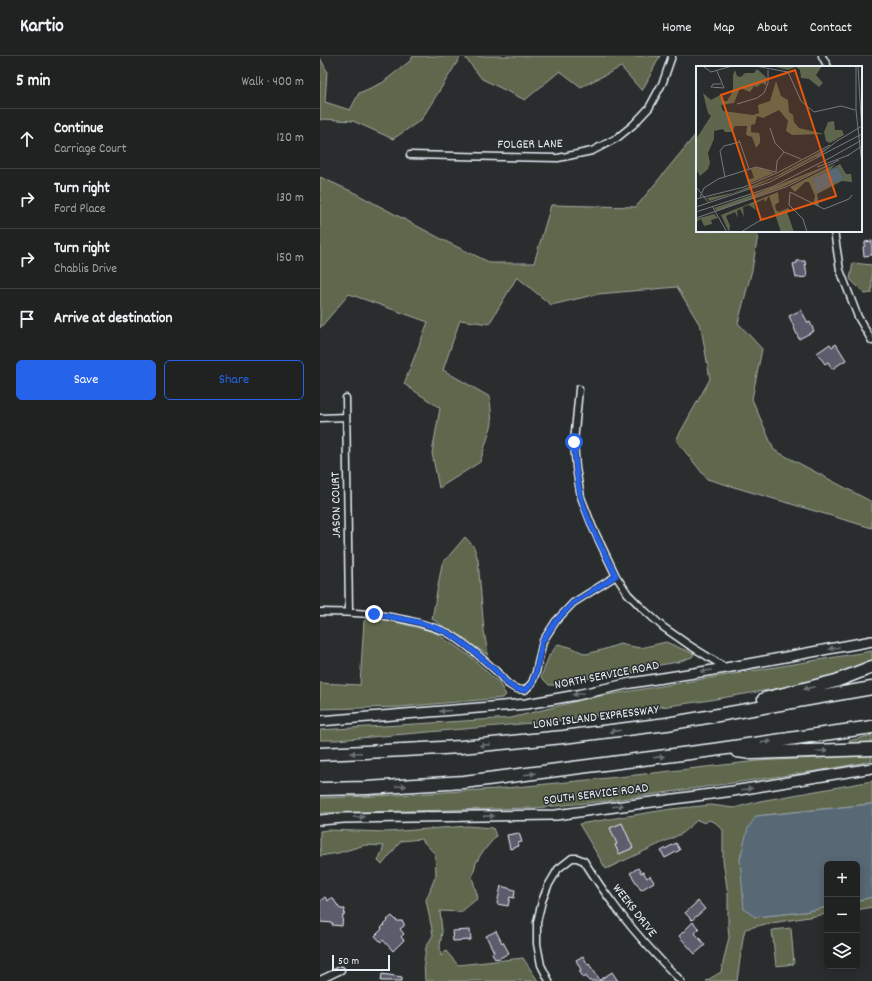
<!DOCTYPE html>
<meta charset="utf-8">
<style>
:root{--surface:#202222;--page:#2d2f2f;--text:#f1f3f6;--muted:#a2a4a5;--line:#3d3f40;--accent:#2563eb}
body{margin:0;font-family:Dekko,sans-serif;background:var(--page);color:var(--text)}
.controls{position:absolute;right:12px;bottom:12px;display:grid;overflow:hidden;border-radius:6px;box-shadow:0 2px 10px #0003}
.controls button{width:36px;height:36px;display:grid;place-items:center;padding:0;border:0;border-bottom:1px solid var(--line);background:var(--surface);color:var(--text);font:20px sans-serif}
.scale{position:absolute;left:12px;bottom:10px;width:58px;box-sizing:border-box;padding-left:4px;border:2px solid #e8f1f8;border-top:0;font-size:11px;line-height:14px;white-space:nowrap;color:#e8f1f8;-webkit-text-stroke:3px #2a2d2e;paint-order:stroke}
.stop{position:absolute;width:12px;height:12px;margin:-9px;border:3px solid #2563eb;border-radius:50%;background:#fff}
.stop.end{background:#2563eb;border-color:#fff;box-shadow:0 1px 4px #0008}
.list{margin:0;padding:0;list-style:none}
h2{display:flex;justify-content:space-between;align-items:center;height:52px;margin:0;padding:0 16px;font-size:17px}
h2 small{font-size:13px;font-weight:400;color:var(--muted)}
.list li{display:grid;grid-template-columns:26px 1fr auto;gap:12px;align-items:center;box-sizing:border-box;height:60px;padding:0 16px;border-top:1px solid var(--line)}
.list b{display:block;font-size:15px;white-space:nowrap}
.list p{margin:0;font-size:13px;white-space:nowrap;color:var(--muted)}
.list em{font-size:13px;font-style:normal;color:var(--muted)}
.actions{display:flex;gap:8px;padding:12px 16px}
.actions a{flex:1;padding:9px 0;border:1px solid var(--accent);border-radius:6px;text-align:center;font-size:14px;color:var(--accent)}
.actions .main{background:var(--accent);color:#fff}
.icon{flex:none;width:22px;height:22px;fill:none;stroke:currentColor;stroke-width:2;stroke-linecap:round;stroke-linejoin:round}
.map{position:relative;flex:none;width:552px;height:925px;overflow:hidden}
header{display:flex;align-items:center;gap:24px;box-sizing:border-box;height:56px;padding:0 20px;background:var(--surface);border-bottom:1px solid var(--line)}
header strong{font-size:19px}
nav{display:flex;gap:22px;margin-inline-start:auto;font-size:14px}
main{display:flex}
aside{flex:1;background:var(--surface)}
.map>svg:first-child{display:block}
.green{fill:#5e674e;stroke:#a3aca3}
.water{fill:#586874;stroke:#929fa9}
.building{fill:#5d5b6d;stroke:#e8f1f8}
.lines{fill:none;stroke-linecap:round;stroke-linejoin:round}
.minor-casing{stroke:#e8f1f8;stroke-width:9}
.secondary-casing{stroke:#e8f1f8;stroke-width:12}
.motorway-casing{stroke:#e8f1f8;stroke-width:15}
.minor{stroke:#2a2d2e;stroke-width:6}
.secondary{stroke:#2a2d2e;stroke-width:9}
.motorway{stroke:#2a2d2e;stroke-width:12}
.oneway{fill:#6c7275}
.route{stroke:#2563eb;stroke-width:5}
.labels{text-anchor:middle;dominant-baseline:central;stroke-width:3;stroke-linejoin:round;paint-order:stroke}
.street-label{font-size:13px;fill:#e8f1f8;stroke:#2a2d2e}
.inset-road{fill:none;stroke:#767b7f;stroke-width:1}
.view{fill:#e8590c;fill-opacity:0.15;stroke:#e8590c;stroke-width:2}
.inset-edge{fill:none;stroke:#e8f1f8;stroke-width:2}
</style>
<header>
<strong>Kartio</strong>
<nav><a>Home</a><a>Map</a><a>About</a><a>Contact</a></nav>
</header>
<main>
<aside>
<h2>5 min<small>Walk · 400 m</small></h2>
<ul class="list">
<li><svg class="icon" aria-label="ahead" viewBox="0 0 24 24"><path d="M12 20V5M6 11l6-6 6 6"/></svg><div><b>Continue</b><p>Carriage Court</p></div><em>120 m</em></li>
<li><svg class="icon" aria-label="right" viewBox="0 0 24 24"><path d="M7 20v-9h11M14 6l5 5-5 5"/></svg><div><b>Turn right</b><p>Ford Place</p></div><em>130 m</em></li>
<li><svg class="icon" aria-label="right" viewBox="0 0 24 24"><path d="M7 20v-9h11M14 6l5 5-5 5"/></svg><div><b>Turn right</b><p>Chablis Drive</p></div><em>150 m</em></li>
<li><svg class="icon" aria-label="arrive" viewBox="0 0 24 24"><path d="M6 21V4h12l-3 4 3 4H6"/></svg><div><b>Arrive at destination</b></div></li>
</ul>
<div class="actions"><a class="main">Save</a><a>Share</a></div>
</aside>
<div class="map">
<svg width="552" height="925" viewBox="0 0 552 925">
<rect width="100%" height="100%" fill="#2a2d2e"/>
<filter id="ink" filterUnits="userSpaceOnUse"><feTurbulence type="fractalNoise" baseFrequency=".025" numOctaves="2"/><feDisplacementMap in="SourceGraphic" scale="8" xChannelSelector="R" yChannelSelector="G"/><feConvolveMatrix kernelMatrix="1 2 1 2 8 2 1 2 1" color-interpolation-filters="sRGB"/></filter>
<g filter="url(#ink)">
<!-- green -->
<path class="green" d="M93,0H141L101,64L73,83L33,65L3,63L0,64V2L7,15L5,46L30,54L39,37L62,27L90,5Z
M144,0H340L322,35L301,11L261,31L240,15L205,44L162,23Z
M377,77V175H435L438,179L432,214L418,267L442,293L432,343L454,394L552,446V472L387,423L356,384L390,323L381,271L357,231L278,238L231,249L197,221L169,268L140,264L123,314L170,341L172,368L160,406L119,432L112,397L120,352L84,328L108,266L29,238L0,272V121L33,136L129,187L171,207H214L231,149L316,151Z
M533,207L552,209V237L545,238L530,223Z
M145,481L154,491L158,504L164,575L168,599L112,563L122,508Z
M49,561L64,563L114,576L150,600L179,627L186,639L182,642L80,651L0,653V627L40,629L44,565Z
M346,586L374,598L372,601L358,606L340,609L312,617L252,624L237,629H229L221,621L229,600L238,588L250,591L266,598L282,594L300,588L320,592Z
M552,595V607L495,626L384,645L247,664L16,684H0V674L191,662L269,642Z
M552,679V688L529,689V685Z
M552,699V705L497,715L286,745L215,752L0,757V742L76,739L176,733L298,721L438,705Z
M552,725V747L550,748L436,760L435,861L484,856L507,851V858L446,868L425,873L423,882L417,925H386L401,916L409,881L408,870V839L403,804V774L396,767L389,764L385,767L377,764L363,777L286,813L259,768L351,753L391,749L414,752L440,745Z
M148,770L173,772L176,780L161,798L156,807L152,821L158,842L141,856L120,855L122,876L120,890L121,900L126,895L138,909L203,902L218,925H105L104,906L106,891L113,879L106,844L116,819L115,798L101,783L81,785L62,809L58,805L64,790L45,789L18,797L0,800V775L7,774L67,776Z
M552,841V851L537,854V845Z
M471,872L474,908L456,910L452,874Z"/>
<!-- water -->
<path class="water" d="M552,748V841L537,845V808H507V851L484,856L435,861L424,853L420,803L428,772L436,760Z"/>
<!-- building -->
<path class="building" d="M552,185V199L544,200L543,191L545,190V186Z
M477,205H485L487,221L476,222L473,208L477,207Z
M481,254L488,267L490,266L494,275L479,283L469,260Z
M510,288L512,291L516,288L526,304L512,313L508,306L505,308L497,297Z
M302,767L313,792L299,798L295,789L297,788L290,772Z
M199,777L202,786L198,787L199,790L190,793L187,779Z
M356,787L360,794L345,802L341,795Z
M318,812L321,817L323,816L327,822L330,820L334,826L321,834L310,817Z
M181,830L195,834L194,842L190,841L188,850L177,848Z
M5,841L8,845L12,841L20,853H25L24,860L23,859L22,870L12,869L13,867L0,866V845Z
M378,845L385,853L372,864L365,857Z
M72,860L77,865H82L84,867V870L80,873L84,878L81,881L84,884L73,895L63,884L61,886L55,880L62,873L61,872L68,865L67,864Z
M373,866L379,873L375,877L385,889L375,898L359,880Z
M150,874L151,884L133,885L132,875Z
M176,875L182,887L183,886L189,897L178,903L177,902L175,903L172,897L174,896L166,880Z
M263,900L268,909L269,908L280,924L292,916L298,925H269L266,920L264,922L259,915L261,914L256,904Z
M62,918L82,921V925H61Z"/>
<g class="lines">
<!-- minor casing -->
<g class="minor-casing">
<path id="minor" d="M502,0L508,11
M90,99L238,102L272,95L297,82L313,69L329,52L343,26L352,0
M514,175L520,214L538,261L552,285
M259,333L254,386L256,412L261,441L273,472L296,520L308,538L323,553L343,571L369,589L406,612
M26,342L29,556
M0,362L26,361
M0,556C35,556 65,558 99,567C109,570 119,573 128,577C143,585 163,603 176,615C181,620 185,627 191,630C195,633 200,634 205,634L212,627L216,616L223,585L236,565L253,547L296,520
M0,924L21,914
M229,925L221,909L217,888V866L222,845L228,830L238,813L252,802H257L264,805C273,819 282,833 292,846C312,874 336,900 361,925"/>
</g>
<!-- secondary casing -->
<g class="secondary-casing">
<path id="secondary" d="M0,665L206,648L257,639L311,627L406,612L552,585
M0,764L24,762L236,759L413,735L552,712"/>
</g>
<!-- motorway casing -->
<g class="motorway-casing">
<path id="motorway" d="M444,643L516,625L552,611
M417,695L432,697L552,693
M0,698L45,696L141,691L243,681L347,668L552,632
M0,733L47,732L144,726L393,694L552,671"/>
</g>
<!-- minor -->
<use href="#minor" class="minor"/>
<!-- secondary -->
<use href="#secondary" class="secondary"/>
<!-- motorway -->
<use href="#motorway" class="motorway"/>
</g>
<!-- one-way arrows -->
<defs><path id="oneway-solid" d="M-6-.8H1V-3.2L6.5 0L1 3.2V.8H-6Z"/></defs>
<g class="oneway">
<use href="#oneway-solid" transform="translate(514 592) rotate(170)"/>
<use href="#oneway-solid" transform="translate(386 615) rotate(171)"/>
<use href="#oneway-solid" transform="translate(489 632) rotate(166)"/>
<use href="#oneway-solid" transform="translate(258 638) rotate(169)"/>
<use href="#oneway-solid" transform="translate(125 655) rotate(175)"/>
<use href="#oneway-solid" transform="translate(295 675) rotate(173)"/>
<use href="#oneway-solid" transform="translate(446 686) rotate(-7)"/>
<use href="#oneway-solid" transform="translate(165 689) rotate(174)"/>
<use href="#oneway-solid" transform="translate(502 695) rotate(-2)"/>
<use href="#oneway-solid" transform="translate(36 697) rotate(178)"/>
<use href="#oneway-solid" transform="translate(339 701) rotate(-7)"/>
<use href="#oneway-solid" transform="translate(210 718) rotate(-7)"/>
<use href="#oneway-solid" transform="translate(81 730) rotate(-3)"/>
<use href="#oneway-solid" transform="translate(427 733) rotate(-9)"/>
<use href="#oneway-solid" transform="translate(298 750) rotate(-7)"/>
<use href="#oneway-solid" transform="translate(169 760) rotate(-1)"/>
<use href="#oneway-solid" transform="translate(39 761) rotate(-1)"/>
</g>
</g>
<g class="lines" filter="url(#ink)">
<!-- route -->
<path class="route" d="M54,558C79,562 105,566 128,577C143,585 163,603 176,615C181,620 185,626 191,630C195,633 200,634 205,634L212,627L216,616L222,586L236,565L253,547L296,520C284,495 268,468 261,441C256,423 255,404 254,386"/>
</g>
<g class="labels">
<!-- street labels -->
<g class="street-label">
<text transform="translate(210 89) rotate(-1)">FOLGER LANE</text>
<text transform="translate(17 449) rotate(-91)">JASON COURT</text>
<text transform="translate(287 620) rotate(-11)">NORTH SERVICE ROAD</text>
<text transform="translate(276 662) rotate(-7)">LONG ISLAND EXPRESSWAY</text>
<text transform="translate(276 739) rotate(-7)">SOUTH SERVICE ROAD</text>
<text transform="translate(314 855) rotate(52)">WEEKS DRIVE</text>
</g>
</g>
<!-- overview -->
<g transform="translate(376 10)">
<rect width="166" height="166" fill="#2a2d2e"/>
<path d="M76,0H126L120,9L127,17L123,21L113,13L105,12L104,4L100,1L92,4ZM61,3L71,12L70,19L66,17L61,21L58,20L54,26L44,22L38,37L25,39L27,45L57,49L63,47L62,39L74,35L80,15L85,30L92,34L93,46L97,49L98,56L103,62L128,68L96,69L90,65L92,55L83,44L67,52L61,50L59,58L55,59V66L63,67L64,71V77L60,82L56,71L50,69L51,60H39L36,66H29L27,63L18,65V73L12,87L14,97L12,103L4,110L0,103V73L15,50L12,47L7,27L15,34L24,29L27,35H31L37,25V9L39,4L41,10L45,11L49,7H58ZM138,55L139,64H146L148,69L134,77L130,75L128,66L132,56ZM133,81L121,90L87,108L57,121L14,135L11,132L37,127L80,110ZM137,97L87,121L21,145L18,142L67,125ZM139,98L135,103L144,98L150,108H155L156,116L146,115L121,128L123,140L117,138L119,130L113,116H109L99,126L94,121ZM141,101L148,112H117L134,104ZM58,102H65L78,107L52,118L51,114L58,112L55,103ZM82,126L83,136L79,139L80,144L83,146L92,142L95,145L91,146L98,166H85L73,130L69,136L68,133L58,138L60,144L53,139L47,141L48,151L44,143L41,145L42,152L39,146L30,150L34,160L33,166L25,149ZM18,148L22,152L15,154L16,158L8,160L5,153L0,156V153Z" fill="#5e674e" fill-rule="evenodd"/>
<path d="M141,101L148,112L120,126L117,112Z" fill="#586874"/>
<path class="inset-road" d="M7,0L15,6L36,0M59,0L92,6L105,35L118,46L145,40L159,44M160,0V44L166,99M162,0L166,68M21,5L28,22L15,21L17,18H25M41,38L61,32L68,27L72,17V4M74,62L79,77L88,86L105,93M43,74L53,103M141,75L166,60M151,90L166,80M121,91L142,74M121,101L153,89M29,111L24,85L28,80L44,76M0,121L13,137M4,131L8,122L22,113L60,101L80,106L81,95L88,86M0,133L48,121L81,107L134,79M16,140L31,166M0,141L74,116L166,68M0,146L76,121L132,93L166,74M0,152L90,121L143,94M45,166L68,152M111,166L107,153L93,139L94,126L128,143L153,133L156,129"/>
<path class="view" d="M99,4L140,130L65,154L25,29Z"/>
<rect width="166" height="166" class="inset-edge"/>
</g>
</svg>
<div class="controls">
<button>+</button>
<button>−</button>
<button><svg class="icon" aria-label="layers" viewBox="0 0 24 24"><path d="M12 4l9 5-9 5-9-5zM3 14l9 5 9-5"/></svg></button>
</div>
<div class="scale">50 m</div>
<div class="stop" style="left:254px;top:386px"></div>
<div class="stop end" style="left:54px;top:558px"></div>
</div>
</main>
